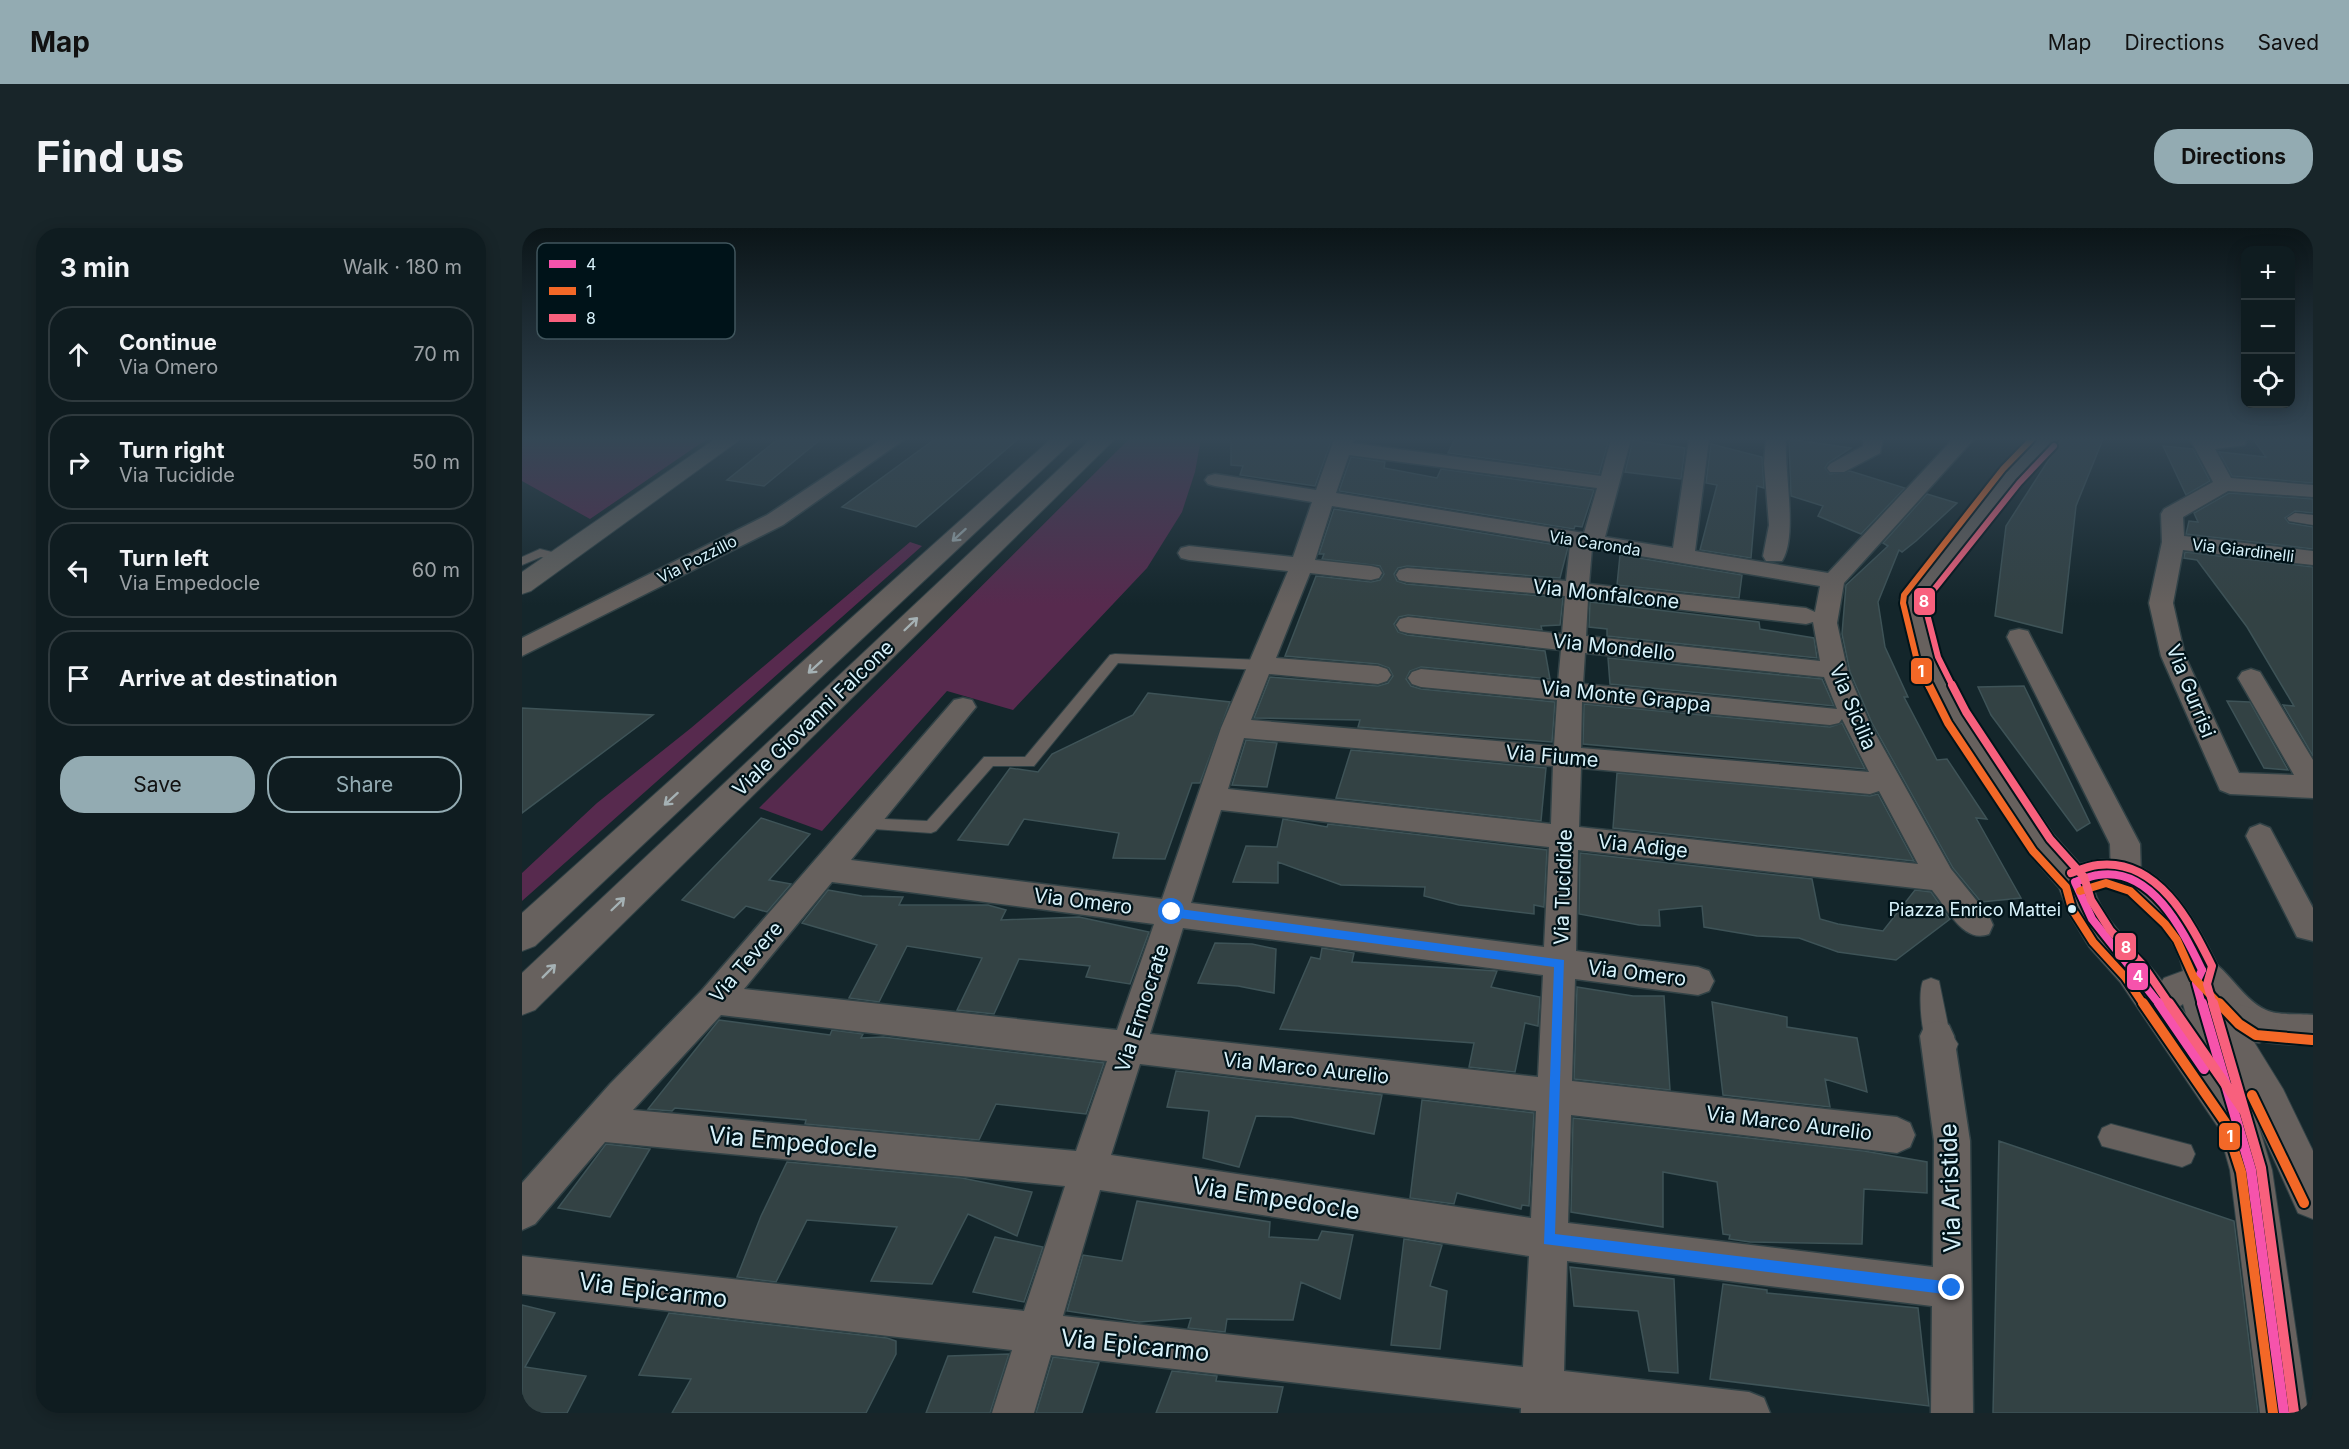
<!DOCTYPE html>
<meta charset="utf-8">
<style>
:root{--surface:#0f1c20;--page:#182529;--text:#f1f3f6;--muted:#9ba1a5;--line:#2f3a3e;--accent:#93abb2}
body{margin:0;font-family:Inter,sans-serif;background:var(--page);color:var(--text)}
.controls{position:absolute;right:18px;top:18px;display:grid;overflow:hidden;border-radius:12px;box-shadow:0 3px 15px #0003}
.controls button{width:54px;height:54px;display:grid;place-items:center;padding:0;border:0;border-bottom:2px solid var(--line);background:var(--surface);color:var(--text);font:30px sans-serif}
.stop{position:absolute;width:18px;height:18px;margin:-14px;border:4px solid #1a73e8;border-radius:50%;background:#fff}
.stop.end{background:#1a73e8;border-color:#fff;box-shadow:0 2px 6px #0008}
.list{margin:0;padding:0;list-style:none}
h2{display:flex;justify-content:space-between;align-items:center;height:78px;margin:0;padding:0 24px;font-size:26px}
h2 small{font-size:20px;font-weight:400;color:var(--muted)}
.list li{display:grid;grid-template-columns:39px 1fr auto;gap:18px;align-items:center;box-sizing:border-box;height:96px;margin:0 12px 12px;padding:0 12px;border:2px solid var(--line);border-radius:24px}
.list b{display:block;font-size:22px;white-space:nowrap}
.list p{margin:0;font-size:20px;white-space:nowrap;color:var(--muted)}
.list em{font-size:20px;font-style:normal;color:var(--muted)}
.actions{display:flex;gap:12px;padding:18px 24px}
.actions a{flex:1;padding:14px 0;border:2px solid var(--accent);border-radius:24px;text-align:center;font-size:21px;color:var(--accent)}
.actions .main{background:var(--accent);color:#111}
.icon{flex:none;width:33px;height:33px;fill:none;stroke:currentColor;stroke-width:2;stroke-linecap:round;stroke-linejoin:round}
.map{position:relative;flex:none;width:1791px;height:1185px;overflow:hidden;border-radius:24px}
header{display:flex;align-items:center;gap:36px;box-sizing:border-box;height:84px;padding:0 30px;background:var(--accent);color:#111}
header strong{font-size:28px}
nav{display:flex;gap:33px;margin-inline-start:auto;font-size:21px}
.intro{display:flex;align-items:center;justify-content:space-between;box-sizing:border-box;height:144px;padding:0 36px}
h1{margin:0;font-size:42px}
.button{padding:15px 27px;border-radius:24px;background:var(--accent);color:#111;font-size:21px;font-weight:700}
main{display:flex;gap:36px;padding:0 36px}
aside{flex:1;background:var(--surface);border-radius:24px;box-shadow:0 3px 15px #0003}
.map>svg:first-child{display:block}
.green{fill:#572a4e}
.building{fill:#334244;stroke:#3e5357;stroke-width:1.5}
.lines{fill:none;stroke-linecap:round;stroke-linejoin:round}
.service-casing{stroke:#314246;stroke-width:2}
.pedestrian-casing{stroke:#314246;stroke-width:2}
.minor-casing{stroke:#314246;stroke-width:3}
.tertiary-casing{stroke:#314246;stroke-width:2}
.primary-casing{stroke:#314246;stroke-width:2}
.service{fill:#67615e;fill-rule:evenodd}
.pedestrian{fill:#67615e;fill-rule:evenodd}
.minor{fill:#67615e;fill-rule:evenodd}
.tertiary{fill:#67615e;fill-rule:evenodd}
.primary{fill:#64625f;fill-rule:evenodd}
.bus-1-far1-casing{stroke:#001319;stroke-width:12}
.bus-1-casing{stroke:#001319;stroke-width:14}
.bus-2-far2-casing{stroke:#001319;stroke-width:10}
.bus-2-far1-casing{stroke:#001319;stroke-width:12}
.bus-2-casing{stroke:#001319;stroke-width:14}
.bus-3-far2-casing{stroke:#001319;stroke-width:10}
.bus-3-far1-casing{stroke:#001319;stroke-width:12}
.bus-3-casing{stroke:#001319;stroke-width:14}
.bus-1-far1{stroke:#f653ac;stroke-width:8}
.bus-1{stroke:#f653ac;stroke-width:10}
.bus-2-far2{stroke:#f36827;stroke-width:6}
.bus-2-far1{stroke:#f36827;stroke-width:8}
.bus-2{stroke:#f36827;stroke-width:10}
.bus-3-far2{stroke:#f8607d;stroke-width:6}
.bus-3-far1{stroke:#f8607d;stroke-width:8}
.bus-3{stroke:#f8607d;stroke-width:10}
.oneway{stroke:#a5b1b4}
.route{fill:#1a73e8}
.bus-dot{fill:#d7f2fb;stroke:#001319;stroke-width:2}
.labels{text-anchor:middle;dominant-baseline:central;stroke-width:4.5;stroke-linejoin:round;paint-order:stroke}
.far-street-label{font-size:16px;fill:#d7f2fb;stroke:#001319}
.bus-label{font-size:18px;fill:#d7f2fb;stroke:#001319;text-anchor:end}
.street-label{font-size:20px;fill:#d7f2fb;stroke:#001319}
.near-street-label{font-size:24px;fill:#d7f2fb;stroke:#001319}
.key{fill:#001319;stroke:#40565d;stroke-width:1.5}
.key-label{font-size:16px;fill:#d7f2fb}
.line-badge{stroke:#001319;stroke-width:2}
.badge-label{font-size:16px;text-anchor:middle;font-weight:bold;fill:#fff}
</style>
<header>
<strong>Map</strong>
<nav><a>Map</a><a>Directions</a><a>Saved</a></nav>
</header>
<div class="intro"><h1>Find us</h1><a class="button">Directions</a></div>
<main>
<aside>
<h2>3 min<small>Walk · 180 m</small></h2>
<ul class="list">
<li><svg class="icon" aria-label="ahead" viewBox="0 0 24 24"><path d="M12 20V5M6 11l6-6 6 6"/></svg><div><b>Continue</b><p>Via Omero</p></div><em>70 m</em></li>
<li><svg class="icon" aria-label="right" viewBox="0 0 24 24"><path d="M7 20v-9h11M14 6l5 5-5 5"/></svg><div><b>Turn right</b><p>Via Tucidide</p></div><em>50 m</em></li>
<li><svg class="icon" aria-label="left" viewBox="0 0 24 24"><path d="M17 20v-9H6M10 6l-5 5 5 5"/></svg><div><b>Turn left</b><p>Via Empedocle</p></div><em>60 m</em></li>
<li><svg class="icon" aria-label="arrive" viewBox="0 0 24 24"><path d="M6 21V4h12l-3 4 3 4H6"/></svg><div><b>Arrive at destination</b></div></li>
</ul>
<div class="actions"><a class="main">Save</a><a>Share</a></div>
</aside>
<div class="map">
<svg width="1791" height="1185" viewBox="0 0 1791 1185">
<rect width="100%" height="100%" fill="#14262b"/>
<!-- green -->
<path class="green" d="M0,211H185L68,291L0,253Z
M607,211H679L673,244L660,284L625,340L491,482L425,463L300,603L237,580Z
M388,314L400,318L0,673V645L75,575L169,500Z"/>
<!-- building -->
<path class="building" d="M256,211H299L242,258L205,252Z
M413,211H496L394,299L320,279Z
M709,211H810L793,258L718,247L721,238L709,237Z
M933,211H1087L1077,246L926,225Z
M1267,211L1329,220L1306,235L1303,240L1308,246L1328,243L1383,260L1339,306L1296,288L1301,278L1269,268Z
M1540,211H1581L1554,278L1540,405L1473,388L1484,298Z
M1731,211H1791V255L1710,248L1697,224L1744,229Z
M1111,212L1163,220L1159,251L1103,244Z
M1189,216L1240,229L1242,260L1235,258L1229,330L1178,322L1195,257L1184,255Z
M1641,218L1671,221L1688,253L1664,267Z
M829,229L863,234L862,240L915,250L919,241L1072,262L1060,299L1053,298L1052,301L817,263Z
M1707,265L1791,271V285L1773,283L1763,290L1767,295L1791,299V321L1664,306L1667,293L1676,294L1672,285Z
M1405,266L1435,275L1394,313L1380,324L1377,322L1356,374L1363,419L1386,469H1382L1415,532L1425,531L1465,591L1454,590L1499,670L1459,674L1431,640L1350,495L1328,444L1320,406L1324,357L1366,318L1361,315Z
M812,281L1046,319L1038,350L885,338L876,340L872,346L875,353L884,356L1041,370L1038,397L1019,398L1020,402L886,387L877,389L872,396L876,404L885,407L1023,423L1028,451L899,439L888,443L884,451L889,458L899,461L1033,474L1030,514L836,499L838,492L732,490L748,449L856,458L866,455L871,448L867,440L856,436L763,428L794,348L849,354L858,352L862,346L858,338L800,331L802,326H797Z
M1663,324L1791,339V528L1761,477L1772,478L1725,399L1675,332L1662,330Z
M1098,327L1220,347L1217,370L1095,357Z
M1068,374L1237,394L1238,401L1292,410L1295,430L1085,408V401L1067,399Z
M1086,430L1300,451L1312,478L1088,456Z
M1502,458L1568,595L1555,603L1469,487L1456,459Z
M626,465L708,474L678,555H670L643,631L591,630L597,605L502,591L486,617L436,612L488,540L516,544L530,526L611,487Z
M1705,473L1728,474L1766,542L1742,540Z
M1062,476L1308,499L1320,495L1343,541L1061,516Z
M0,480L131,487L0,585Z
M724,512L755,515L745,559L710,557Z
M829,522L1024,540L1019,593L814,570Z
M1095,545L1348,568L1356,566L1392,633L1091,600Z
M239,590L288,606L247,652L269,656L245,684L224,678L212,690L160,672Z
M761,591L805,599L806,596L1025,622L1022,679L1012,677V686L937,677L902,668L903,659L819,657L756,634V655L711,654L724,618L755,619Z
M1058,625L1290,651L1298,691L1316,696L1361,703L1393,662L1409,664L1428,691L1374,732L1316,724L1277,710L1235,708L1182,699L1180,678L1137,682L1138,698L1117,697L1057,686Z
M306,662L340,668L381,669L377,677H466L484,682L479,692L557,689L627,704L608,756L564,749L568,738L497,731L472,786L435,782L460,730L385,718L357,774L327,770L355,717L280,695Z
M693,715L730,716L754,721L752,765L716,758L676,755Z
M800,720L832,725L830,734L975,743L969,759L1018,769L1016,798L1003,795L993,844L947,839L952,815L758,801L789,729L798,731Z
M1055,759L1111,768H1142L1148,862L1052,851Z
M1190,774L1265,789V799L1335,810L1345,864L1303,851L1308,879L1201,867Z
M197,792L308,807L310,802L341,806L339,810L361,809L582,835L564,886L474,876L457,912L283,896L284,892L153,880L150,883L126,881Z
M654,843L860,867L852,906L769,889L734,888L717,939L681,930L687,883L645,879Z
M900,872L1012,885L1007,978L1000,977L999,981L935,965L932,976L888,970Z
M1051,890L1342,923L1405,934V965L1342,961L1340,1016L1228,1014L1207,1011L1208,1007L1201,1006L1195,954L1141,944V999L1049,984Z
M1477,913L1712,993L1736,1185H1471Z
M84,916L128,921L88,989L36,980Z
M265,934L440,950L510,964L495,1008L446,986L410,1056L349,1053L375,999L285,992L254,1054L215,1049L239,988Z
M615,973L748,994L747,1009L796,1012L800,1003L831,1007L818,1071L779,1054L771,1092L705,1091L703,1104L666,1100L669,1090L617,1094L545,1083L561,1027L600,1033Z
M473,1009L521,1019L502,1074L451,1064Z
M882,1011L920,1017L908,1058L925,1063L918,1121L869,1117Z
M1048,1039L1152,1051L1156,1145L1127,1143L1116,1083L1052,1078Z
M1201,1056L1245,1062V1065L1396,1080L1407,1178L1188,1151Z
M0,1077L33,1085L3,1139L64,1148L45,1185H0Z
M147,1085L365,1110L374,1113V1126L344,1185H150L169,1151L117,1147Z
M487,1126L468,1185H404L426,1128Z
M531,1129L577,1135L560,1185H514Z
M650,1143L695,1148L694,1153L761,1159L755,1185H634Z"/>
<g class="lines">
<!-- service casing -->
<g class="service-casing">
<path id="service" d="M18,321L42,327L44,330L38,334L19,329L0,337V329Z
M593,426L740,432L747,437L740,442L596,435L512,538H471L414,603L409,605L337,600L334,596L337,592L342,590L405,593L462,529H503L588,427Z"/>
</g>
<!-- pedestrian casing -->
<g class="pedestrian-casing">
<path id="pedestrian" d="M1773,285L1791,287V297L1767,293L1765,290Z
M1409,750L1417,753L1427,802L1436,816L1433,824L1424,828C1416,825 1410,821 1405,814C1399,803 1396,764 1401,753Z
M1589,896L1669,917L1673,926L1669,935L1660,939L1580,918L1576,909L1580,900Z"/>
</g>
<!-- minor casing -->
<g class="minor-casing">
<path id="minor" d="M360,211H383L261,297L0,428V410L245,287Z
M812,211H832L830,215L1079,248L1089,211H1109L1083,309L1151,320L1167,211H1187L1173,323L1306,345L1431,211H1452L1322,355L1315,395L1326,445L1348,496L1429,641L1467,688L1471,697L1467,706C1441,716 1425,680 1410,662L1056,622L1054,723L1176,739L1187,743L1192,753L1187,763L1176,767L1053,751L1050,853L1375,889L1388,895L1393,907L1388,919L1375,925L1049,887L1046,995L1411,1039L1412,913L1398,808L1403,797L1415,793L1427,797L1432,808L1448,913L1451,1185H1409L1410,1078L1045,1033L1042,1143L1227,1164L1242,1170L1248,1185H999V1180L529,1127L512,1185H470L490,1122L0,1066V1028L502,1083L543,958L83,914L13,996L0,1002V955L88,856L180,762L432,472L441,470L450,472L454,479L329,632L640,671L699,500L766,343L667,332L659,330L656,325L659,320L667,318L771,329L790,274L693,258L686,256L683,252L686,248L693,246L794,262ZM827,227L1075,260L1062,305L814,265ZM810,278L1048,317L1044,353L885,340L877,342L874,347L877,352L885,354L1043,368L1040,406L886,389L878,391L874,397L878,403L886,405L1039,422L1036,454L899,441L890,444L886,450L890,456L899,459L1035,472L1032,518L729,492L747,446L856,456L865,453L869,447L865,441L856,438L754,430L788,345L849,352L857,350L860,345L857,340L849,338L793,332ZM1070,320L1298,358L1293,384L1284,380L1067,356ZM1066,371L1284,396L1291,394L1298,433L1064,408ZM1063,425L1302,449L1315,481L1061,456ZM1060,474L1308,497L1317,495L1320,491L1347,544L1059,520ZM722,510L1031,538L1029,596L706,561ZM1059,540L1348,566L1357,563L1396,636L1057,599ZM699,582L1027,619L1022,719L669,675ZM310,654L632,696L595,802L222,761ZM661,700L1021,747L1016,849L628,806ZM199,787L585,833L554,923L111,882ZM618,836L1014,883L1009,990L589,927ZM578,962L1007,1028L1001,1139L541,1088Z
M1244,211H1264C1262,243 1276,308 1260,333H1244L1241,328L1247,297L1242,235Z
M1341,211H1361L1358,225L1322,244H1308L1305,240L1308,236L1341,218Z
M1668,211H1724L1723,217L1693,221L1709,250L1791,257V269L1706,263L1661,289L1662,308L1791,323V337L1661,322L1651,375L1663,428L1717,545L1772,547L1716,450L1720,444L1729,441L1738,444L1791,532V570L1708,566L1698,562L1639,428L1627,375L1640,314L1639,286L1642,281L1691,254Z
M1497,401L1506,403L1509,409L1618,616L1619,647L1615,656L1604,659L1593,656L1589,647L1588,616L1485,409L1488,403Z
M1738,596L1748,600L1791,680V713L1775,709L1724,608L1728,600Z
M1680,728C1705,737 1719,771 1744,782C1756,788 1778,785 1791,787V817C1773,816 1751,817 1734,811C1711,804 1674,763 1664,742L1669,732Z"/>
</g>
<!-- tertiary casing -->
<g class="tertiary-casing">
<path id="tertiary" d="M529,211H553L13,718L0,723V685Z
M569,211H593L13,782L0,787V745Z
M1511,211H1535L1497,253L1405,373L1420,433L1447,483L1532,607L1558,636C1631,611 1673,688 1698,742L1693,755L1698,772L1751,785L1756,797L1751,809L1737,815L1732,814L1761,861L1791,923V991L1776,985L1736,896L1750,942L1786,1185H1738L1708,942L1696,899L1598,754L1567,719L1547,686L1537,660L1508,627L1424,497L1392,433L1377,372L1481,243ZM1584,659C1620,666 1654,709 1661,743L1642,750L1640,753C1619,723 1582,696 1572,661ZM1661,776L1664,786L1658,778Z"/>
</g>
<!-- primary casing -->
<g class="primary-casing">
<path id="primary" d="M193,211H219L9,363L0,366V344Z"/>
</g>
<!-- service -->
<use href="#service" class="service"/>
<!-- pedestrian -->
<use href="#pedestrian" class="pedestrian"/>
<!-- minor -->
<use href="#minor" class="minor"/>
<!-- tertiary -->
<use href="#tertiary" class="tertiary"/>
<!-- primary -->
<use href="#primary" class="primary"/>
<!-- bus-1-far1 casing -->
<g class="bus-1-far1-casing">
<path id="bus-1-far1" d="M1553,654L1570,691L1638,777
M1553,654C1560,652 1568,648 1576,647C1630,638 1661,703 1680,742
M1680,742L1674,755L1680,777"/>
</g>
<!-- bus-1 casing -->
<g class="bus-1-casing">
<path id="bus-1" d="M1637,775L1682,841
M1680,775L1729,942L1762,1185"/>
</g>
<!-- bus-2-far2 casing -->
<g class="bus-2-far2-casing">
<path id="bus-2-far2" d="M1407,459L1396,437L1381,375L1382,367L1481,241L1510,211"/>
</g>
<!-- bus-2-far1 casing -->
<g class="bus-2-far1-casing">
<path id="bus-2-far1" d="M1407,457L1426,495L1511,623L1544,659L1550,681L1571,714L1603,749L1622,777
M1558,663L1584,655L1608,663L1643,696L1655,712L1672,750L1698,777"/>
</g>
<!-- bus-2 casing -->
<g class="bus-2-casing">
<path id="bus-2" d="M1621,775L1703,894L1719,944L1751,1185
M1697,775L1717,796L1734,807L1790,812
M1730,867L1782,975"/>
</g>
<!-- bus-3-far2 casing -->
<g class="bus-3-far2-casing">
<path id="bus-3-far2" d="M1431,459L1416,429L1402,374L1497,255L1532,218"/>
</g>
<!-- bus-3-far1 casing -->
<g class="bus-3-far1-casing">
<path id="bus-3-far1" d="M1430,457L1444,484L1528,611L1562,649L1569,672L1588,702L1620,736L1648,777
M1549,645C1557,642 1567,638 1576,637C1635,630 1668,693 1690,738L1685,756L1691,777"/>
</g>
<!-- bus-3 casing -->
<g class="bus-3-casing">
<path id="bus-3" d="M1647,775L1722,883
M1691,775L1739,940L1772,1184"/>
</g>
<!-- bus-1-far1 -->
<use href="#bus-1-far1" class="bus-1-far1"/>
<!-- bus-1 -->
<use href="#bus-1" class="bus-1"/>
<!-- bus-2-far2 -->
<use href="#bus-2-far2" class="bus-2-far2"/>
<!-- bus-2-far1 -->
<use href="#bus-2-far1" class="bus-2-far1"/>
<!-- bus-2 -->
<use href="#bus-2" class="bus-2"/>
<!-- bus-3-far2 -->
<use href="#bus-3-far2" class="bus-3-far2"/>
<!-- bus-3-far1 -->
<use href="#bus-3-far1" class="bus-3-far1"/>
<!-- bus-3 -->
<use href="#bus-3" class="bus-3"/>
</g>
<!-- one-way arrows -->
<defs><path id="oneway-shaft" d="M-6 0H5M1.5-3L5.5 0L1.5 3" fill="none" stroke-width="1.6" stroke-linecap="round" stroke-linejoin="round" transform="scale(1.5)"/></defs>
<g class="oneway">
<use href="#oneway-shaft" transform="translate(437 307) rotate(138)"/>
<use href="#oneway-shaft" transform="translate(389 396) rotate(-44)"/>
<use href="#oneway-shaft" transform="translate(293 439) rotate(138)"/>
<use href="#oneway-shaft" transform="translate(149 571) rotate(138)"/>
<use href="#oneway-shaft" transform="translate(96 676) rotate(-44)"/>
<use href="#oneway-shaft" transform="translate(27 743) rotate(-45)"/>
</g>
<!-- sky -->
<linearGradient id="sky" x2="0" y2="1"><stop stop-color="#0b1518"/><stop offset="0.56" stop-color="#344755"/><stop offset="1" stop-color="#344755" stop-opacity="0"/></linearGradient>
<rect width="1791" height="377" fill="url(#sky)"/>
<!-- route -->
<path class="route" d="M650,680L1042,732L1033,1006L1430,1054L1435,1056V1065L1430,1067L1022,1016L1032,739L650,689L644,684Z"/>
<!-- markers -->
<circle class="bus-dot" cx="1550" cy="681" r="5"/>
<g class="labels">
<!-- far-street labels -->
<g class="far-street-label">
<text transform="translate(1073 315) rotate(9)">Via Caronda</text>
<text transform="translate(1721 322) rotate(7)">Via Giardinelli</text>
<text transform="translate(175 331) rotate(-27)">Via Pozzillo</text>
</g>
<!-- bus labels -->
<g class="bus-label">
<text x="1539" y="681">Piazza Enrico Mattei</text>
</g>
<!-- street labels -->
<g class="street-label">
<text transform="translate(1084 366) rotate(6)">Via Monfalcone</text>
<text transform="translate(1092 419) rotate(6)">Via Mondello</text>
<text transform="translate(1669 463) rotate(68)">Via Gurrisi</text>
<text transform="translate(1104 468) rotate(6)">Via Monte Grappa</text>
<text transform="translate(1331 479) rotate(67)">Via Sicilia</text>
<text transform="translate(291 490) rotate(-44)">Viale Giovanni Falcone</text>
<text transform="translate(1030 528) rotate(5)">Via Fiume</text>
<text transform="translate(1121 618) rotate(6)">Via Adige</text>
<text transform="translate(1041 659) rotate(-88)">Via Tucidide</text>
<text transform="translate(561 673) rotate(7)">Via Omero</text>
<text transform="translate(224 734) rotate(-49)">Via Tevere</text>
<text transform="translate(1115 745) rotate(7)">Via Omero</text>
<text transform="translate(620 780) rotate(-72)">Via Ermocrate</text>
<text transform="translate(784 840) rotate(6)">Via Marco Aurelio</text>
<text transform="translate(1267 895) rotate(7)">Via Marco Aurelio</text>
</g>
<!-- near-street labels -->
<g class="near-street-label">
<text transform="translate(271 914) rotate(5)">Via Empedocle</text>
<text transform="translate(1428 960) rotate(-92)">Via Aristide</text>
<text transform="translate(754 970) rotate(9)">Via Empedocle</text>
<text transform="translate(131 1062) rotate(7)">Via Epicarmo</text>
<text transform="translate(613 1117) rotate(6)">Via Epicarmo</text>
</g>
</g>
<!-- legend -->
<rect x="15" y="15" width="198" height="96" rx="9" class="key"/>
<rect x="27" y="32" width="27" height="8" fill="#f653ac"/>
<rect x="27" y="59" width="27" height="8" fill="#f36827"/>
<rect x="27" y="86" width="27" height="8" fill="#f8607d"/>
<g class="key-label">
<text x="64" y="42">4</text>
<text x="64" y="69">1</text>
<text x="64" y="96">8</text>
</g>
<g class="line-badge">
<rect x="1391" y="359" width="23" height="29" rx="6" fill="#f8607d"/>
<rect x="1388" y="429" width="23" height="28" rx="6" fill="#f36827"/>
<rect x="1592" y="704" width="23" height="29" rx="6" fill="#f8607d"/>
<rect x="1604" y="734" width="23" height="29" rx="6" fill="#f653ac"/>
<rect x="1696" y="894" width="23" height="29" rx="6" fill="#f36827"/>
</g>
<g class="badge-label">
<text x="1402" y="379">8</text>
<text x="1399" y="449">1</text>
<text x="1604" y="725">8</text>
<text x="1616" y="754">4</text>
<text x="1708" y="914">1</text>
</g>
</svg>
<div class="controls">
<button>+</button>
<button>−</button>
<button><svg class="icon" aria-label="locate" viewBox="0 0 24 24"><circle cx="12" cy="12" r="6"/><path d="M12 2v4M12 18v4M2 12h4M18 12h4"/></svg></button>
</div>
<div class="stop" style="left:650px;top:684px"></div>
<div class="stop end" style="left:1430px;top:1060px"></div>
</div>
</main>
